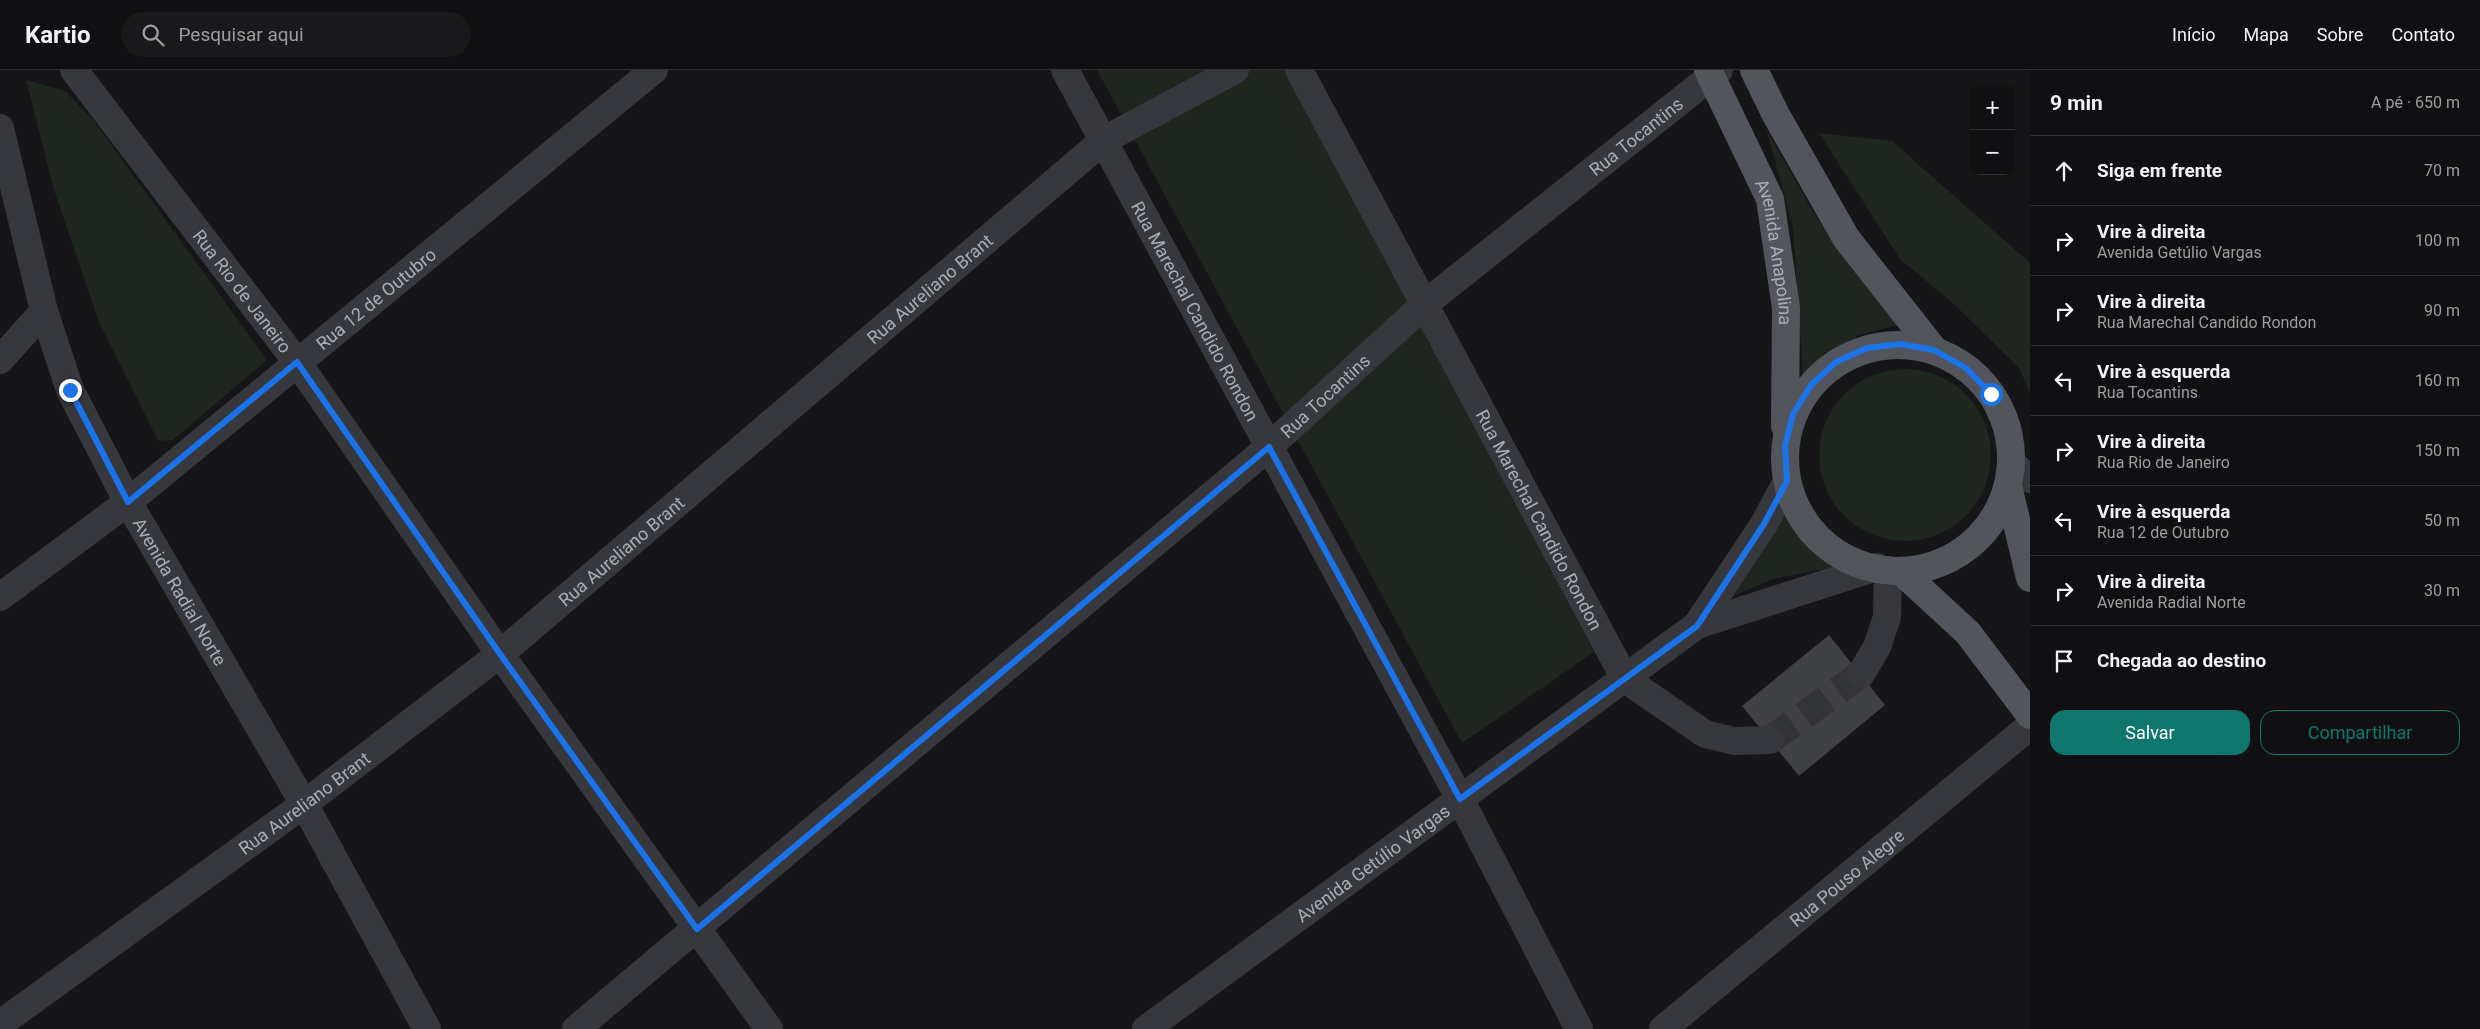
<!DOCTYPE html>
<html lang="pt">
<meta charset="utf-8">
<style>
:root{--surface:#101012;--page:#19191b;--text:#f1f3f6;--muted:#9c9d9f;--line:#303032;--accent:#0f766e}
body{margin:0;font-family:Roboto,sans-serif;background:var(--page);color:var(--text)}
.controls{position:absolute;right:15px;top:15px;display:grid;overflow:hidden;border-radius:10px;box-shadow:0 2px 8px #0003}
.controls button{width:45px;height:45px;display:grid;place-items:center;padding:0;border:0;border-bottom:1px solid var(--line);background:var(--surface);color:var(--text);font:25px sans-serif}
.stop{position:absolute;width:15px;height:15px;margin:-11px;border:4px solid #1a73e8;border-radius:50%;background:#fff}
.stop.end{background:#1a73e8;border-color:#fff;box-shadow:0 1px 5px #0008}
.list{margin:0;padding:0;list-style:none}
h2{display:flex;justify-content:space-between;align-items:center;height:65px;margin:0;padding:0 20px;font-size:21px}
h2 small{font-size:16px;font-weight:400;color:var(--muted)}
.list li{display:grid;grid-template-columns:32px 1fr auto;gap:15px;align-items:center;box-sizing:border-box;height:70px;padding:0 20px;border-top:1px solid var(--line)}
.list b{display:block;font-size:19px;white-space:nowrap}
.list p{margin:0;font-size:16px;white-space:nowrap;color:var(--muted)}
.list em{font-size:16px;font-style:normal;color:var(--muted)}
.actions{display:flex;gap:10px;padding:15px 20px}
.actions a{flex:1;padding:11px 0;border:1px solid var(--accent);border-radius:15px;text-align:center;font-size:18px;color:var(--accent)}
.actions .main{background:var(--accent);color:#fff}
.icon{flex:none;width:28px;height:28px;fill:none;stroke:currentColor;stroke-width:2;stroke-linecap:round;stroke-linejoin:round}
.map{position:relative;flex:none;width:2030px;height:959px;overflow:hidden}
header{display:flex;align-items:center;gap:30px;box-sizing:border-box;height:70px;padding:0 25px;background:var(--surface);border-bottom:1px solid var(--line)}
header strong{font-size:24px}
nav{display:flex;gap:28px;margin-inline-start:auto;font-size:18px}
.search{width:350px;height:45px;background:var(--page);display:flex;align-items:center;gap:12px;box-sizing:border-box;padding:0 18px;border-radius:28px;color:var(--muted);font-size:19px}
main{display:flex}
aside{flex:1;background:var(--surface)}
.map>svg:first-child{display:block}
.green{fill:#1e261f}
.building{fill:#404145}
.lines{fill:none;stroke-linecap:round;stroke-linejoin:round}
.minor-tunnel{stroke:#333438;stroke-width:28;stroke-dasharray:28 14;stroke-linecap:butt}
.minor{stroke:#37383d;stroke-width:28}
.major{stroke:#53555c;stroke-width:28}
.route{stroke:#1a73e8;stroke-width:6}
.labels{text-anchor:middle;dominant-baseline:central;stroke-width:4;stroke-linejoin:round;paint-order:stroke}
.street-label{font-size:18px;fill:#a8adb8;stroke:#111113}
</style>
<header>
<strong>Kartio</strong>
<div class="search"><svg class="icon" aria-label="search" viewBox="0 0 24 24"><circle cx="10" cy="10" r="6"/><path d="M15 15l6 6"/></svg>Pesquisar aqui</div>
<nav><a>Início</a><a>Mapa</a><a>Sobre</a><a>Contato</a></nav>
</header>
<main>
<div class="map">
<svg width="2030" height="959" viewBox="0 0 2030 959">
<rect width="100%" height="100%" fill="#161618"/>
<!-- green -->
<path class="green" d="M1097,0H1287L1594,582L1462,673Z
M26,10L65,21L94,51L267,290L173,370L158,371L99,252L54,120Z
M1767,61L1816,147L1858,205L1902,254L1859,265L1826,284L1803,307L1793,158Z
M1819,63L1892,71L2030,193V323L2019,298L1956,236L1900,189Z
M1819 385a86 86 0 1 1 172 0a86 86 0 1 1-172 0Z
M1785,437L1813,477L1843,495L1773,509L1733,526Z"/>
<!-- building -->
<path class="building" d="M1829,565L1885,635L1799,706L1742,636Z"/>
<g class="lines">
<!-- minor-tunnel -->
<path class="minor-tunnel" d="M1770,670L1861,604"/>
<!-- minor -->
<g class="minor">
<path id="s1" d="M74,0L297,292L500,584L769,959"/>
<path id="s2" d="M1065,0L1460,729L1579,959"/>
<path id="s3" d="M1299,0L1625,609L1705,664L1734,671L1770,670"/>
<path id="s4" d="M0,58L44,241L70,320L128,432L304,734L427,959"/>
<path d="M0,290L44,241"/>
<path d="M2012,394L2030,409"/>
<path id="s5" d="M0,527L128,432L654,0"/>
<path d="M1697,555L1764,454L1787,411"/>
<path d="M1861,604L1877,577L1887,547L1888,500"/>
<path id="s6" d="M0,954L304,734L500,584L1104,70L1235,0"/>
<path id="s7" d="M576,959L1269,377L1426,233L1719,0"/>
<path id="s8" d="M1146,959L1697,555L1877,497"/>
<path id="s9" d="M1663,959L2030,656"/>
</g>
<!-- major -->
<g class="major">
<path id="s10" d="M1708,0L1770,129L1786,238L1785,356"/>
<path d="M1754,0L1776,45L1846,168L1934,280"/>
<circle cx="1898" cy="388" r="113"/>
<path d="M2008,416L2030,508"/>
<path d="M1902,502L1968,563L2030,645"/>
</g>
</g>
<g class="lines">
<!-- route -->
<path class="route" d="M70,320L128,432L297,292L500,584L697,859L1269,377L1460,729L1697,556L1764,454L1787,411L1785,376L1793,344L1811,315L1836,292L1867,278L1900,274L1934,280L1966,298L1991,324"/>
</g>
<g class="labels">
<!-- street labels -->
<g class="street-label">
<text stroke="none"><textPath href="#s7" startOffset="1386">Rua Tocantins</textPath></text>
<text stroke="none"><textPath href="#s10" startOffset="196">Avenida Anapolina</textPath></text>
<text stroke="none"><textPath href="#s6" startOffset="1186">Rua Aureliano Brant</textPath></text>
<text stroke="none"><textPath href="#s1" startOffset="278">Rua Rio de Janeiro</textPath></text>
<text stroke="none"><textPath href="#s5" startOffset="480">Rua 12 de Outubro</textPath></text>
<text stroke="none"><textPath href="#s2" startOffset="274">Rua Marechal Candido Rondon</textPath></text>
<text stroke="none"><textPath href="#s7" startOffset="981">Rua Tocantins</textPath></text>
<text stroke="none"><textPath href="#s3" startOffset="510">Rua Marechal Candido Rondon</textPath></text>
<text stroke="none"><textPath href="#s6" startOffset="781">Rua Aureliano Brant</textPath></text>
<text stroke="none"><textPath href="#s4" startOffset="501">Avenida Radial Norte</textPath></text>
<text stroke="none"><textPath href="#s6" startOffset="376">Rua Aureliano Brant</textPath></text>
<text stroke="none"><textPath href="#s8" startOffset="281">Avenida Getúlio Vargas</textPath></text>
<text stroke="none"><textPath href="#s9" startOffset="238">Rua Pouso Alegre</textPath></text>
</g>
</g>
</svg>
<div class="controls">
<button>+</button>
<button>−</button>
</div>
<div class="stop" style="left:1991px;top:324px"></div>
<div class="stop end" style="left:70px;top:320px"></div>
</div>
<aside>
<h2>9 min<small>A pé · 650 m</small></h2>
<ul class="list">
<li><svg class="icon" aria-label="ahead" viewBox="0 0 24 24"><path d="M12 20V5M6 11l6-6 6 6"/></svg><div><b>Siga em frente</b></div><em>70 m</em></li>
<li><svg class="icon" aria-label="right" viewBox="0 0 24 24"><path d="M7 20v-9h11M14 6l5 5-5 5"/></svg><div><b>Vire à direita</b><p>Avenida Getúlio Vargas</p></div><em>100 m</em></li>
<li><svg class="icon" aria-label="right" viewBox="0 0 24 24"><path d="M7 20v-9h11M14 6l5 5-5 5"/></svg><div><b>Vire à direita</b><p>Rua Marechal Candido Rondon</p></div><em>90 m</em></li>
<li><svg class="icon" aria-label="left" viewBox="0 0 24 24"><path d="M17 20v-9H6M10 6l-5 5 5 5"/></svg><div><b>Vire à esquerda</b><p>Rua Tocantins</p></div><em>160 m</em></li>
<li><svg class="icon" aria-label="right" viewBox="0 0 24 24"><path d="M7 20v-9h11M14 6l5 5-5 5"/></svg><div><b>Vire à direita</b><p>Rua Rio de Janeiro</p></div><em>150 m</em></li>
<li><svg class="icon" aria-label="left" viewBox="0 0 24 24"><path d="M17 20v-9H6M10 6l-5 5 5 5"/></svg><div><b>Vire à esquerda</b><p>Rua 12 de Outubro</p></div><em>50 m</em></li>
<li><svg class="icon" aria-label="right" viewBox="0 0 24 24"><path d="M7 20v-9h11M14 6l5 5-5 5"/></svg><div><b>Vire à direita</b><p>Avenida Radial Norte</p></div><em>30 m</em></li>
<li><svg class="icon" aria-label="arrive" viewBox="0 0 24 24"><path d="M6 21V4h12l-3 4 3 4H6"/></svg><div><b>Chegada ao destino</b></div></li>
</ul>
<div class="actions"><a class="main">Salvar</a><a>Compartilhar</a></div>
</aside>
</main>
